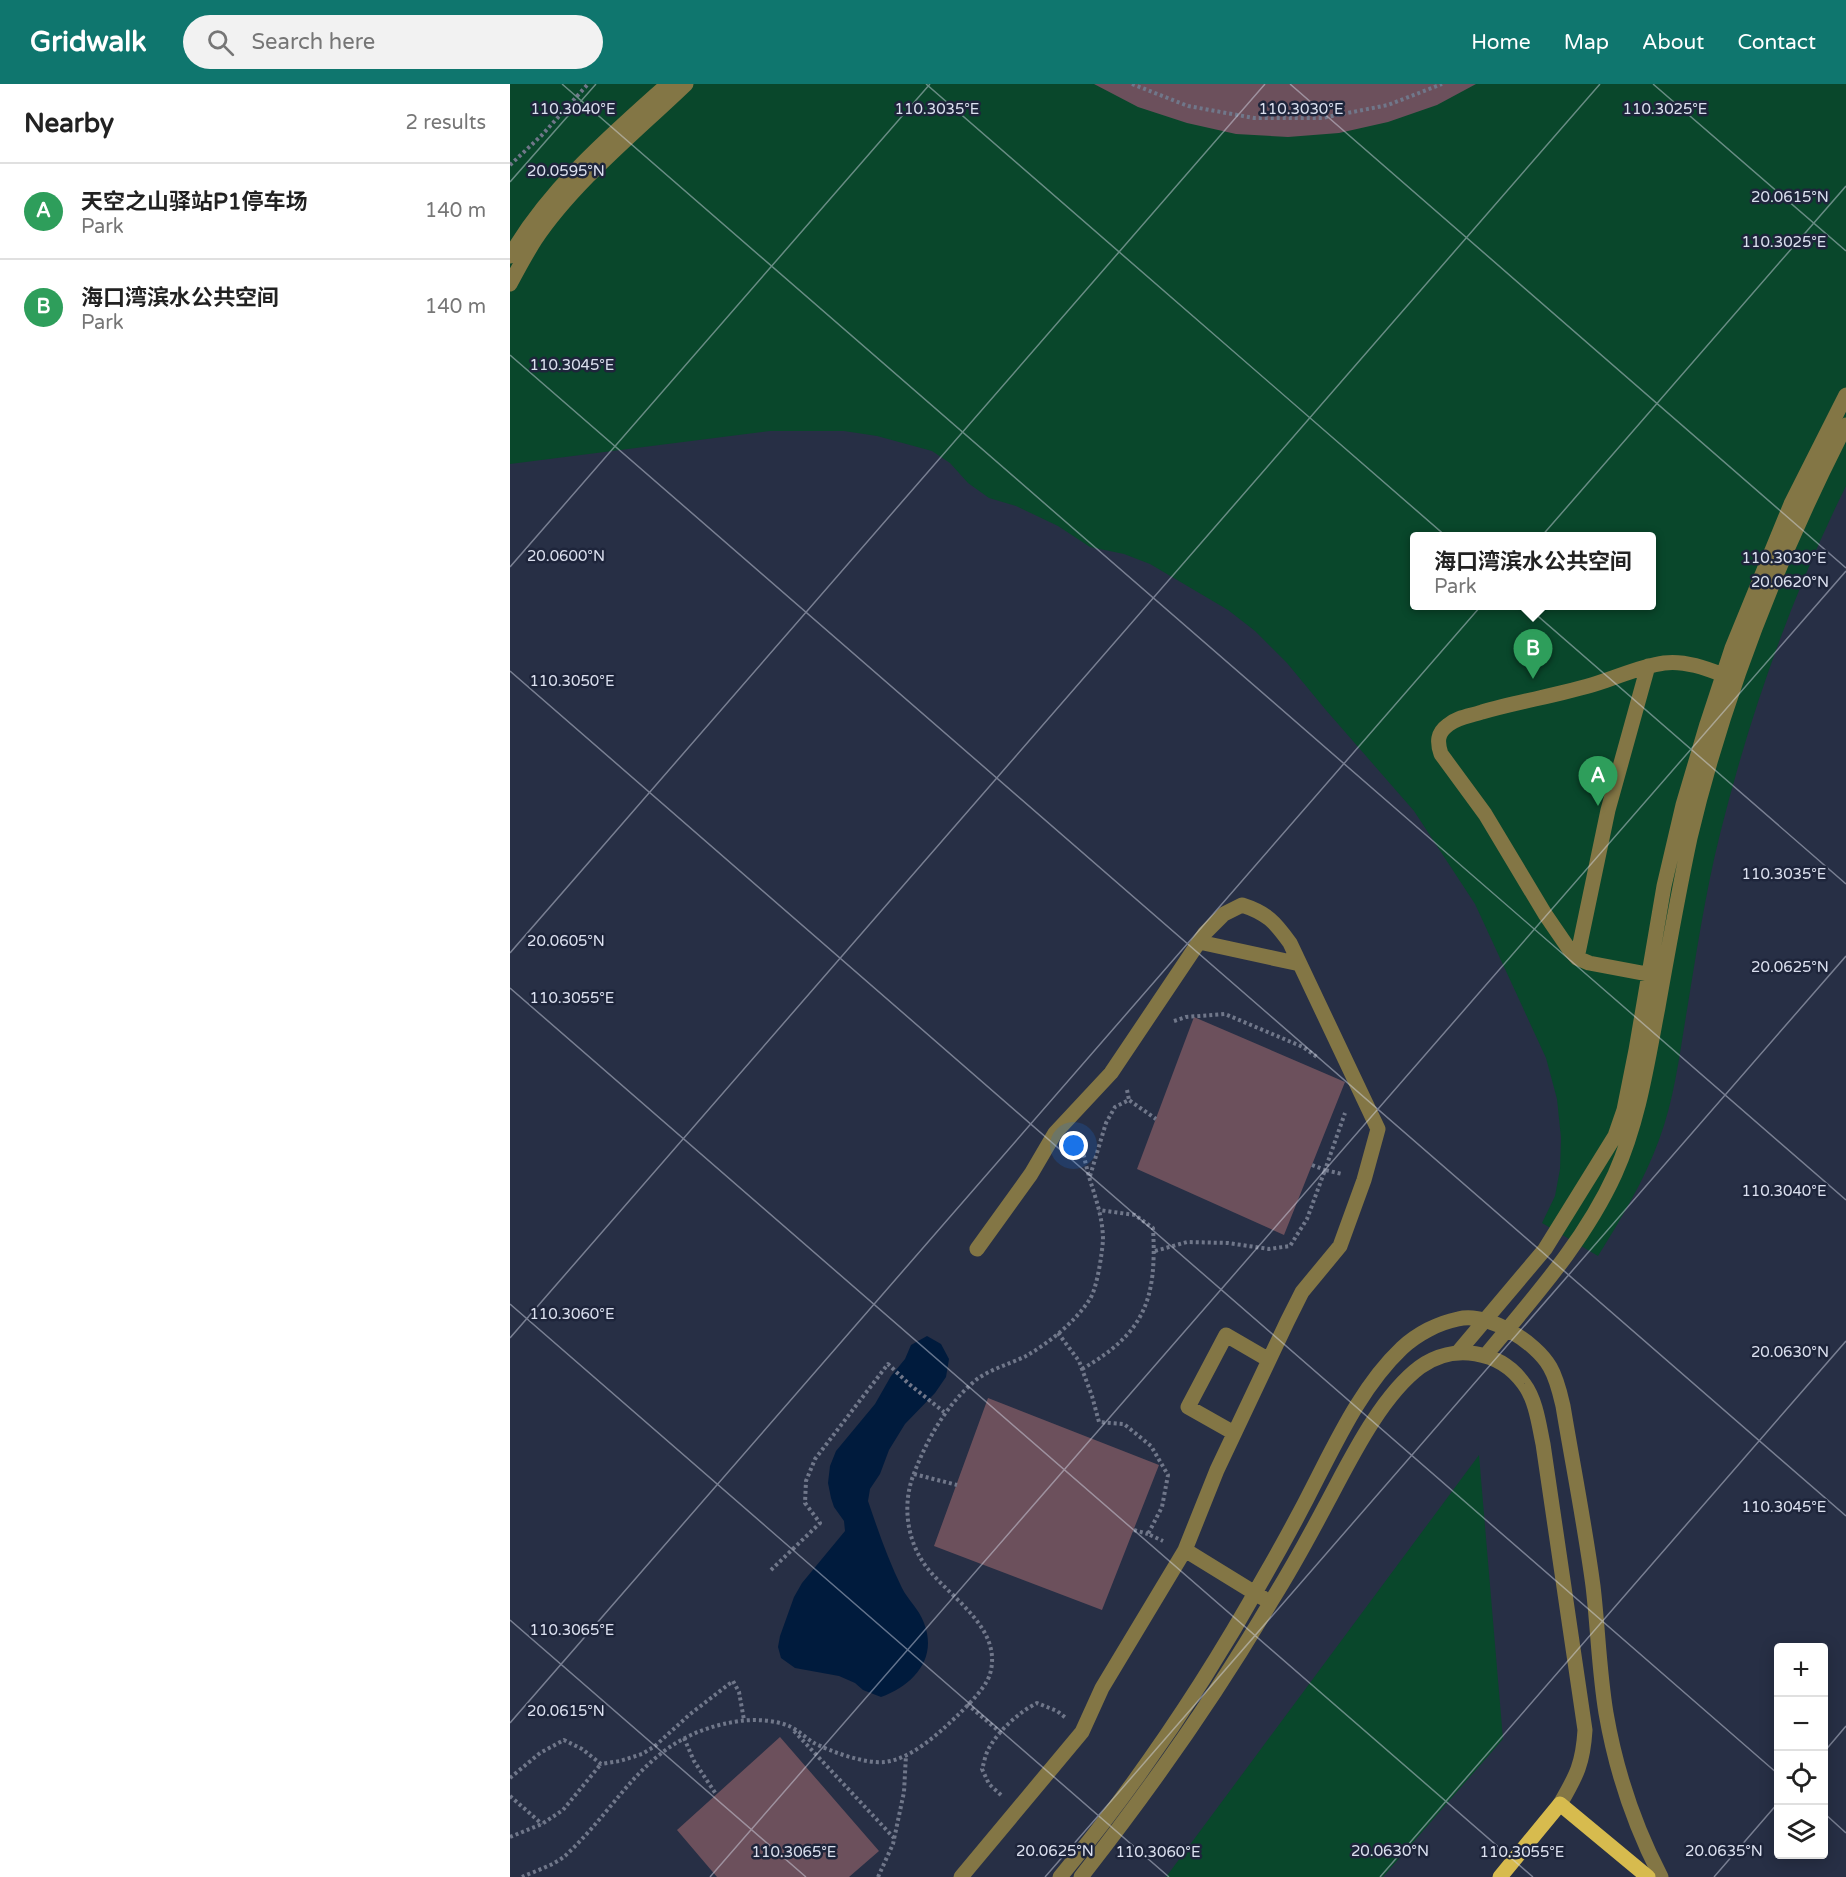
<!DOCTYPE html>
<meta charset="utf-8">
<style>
:root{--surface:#fff;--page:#f2f2f2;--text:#222;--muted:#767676;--line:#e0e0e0;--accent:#0f766e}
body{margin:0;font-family:"Varela Round","Noto Sans SC",sans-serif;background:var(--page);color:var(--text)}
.controls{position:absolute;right:18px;bottom:18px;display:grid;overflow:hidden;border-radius:6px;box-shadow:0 3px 15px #0003}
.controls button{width:54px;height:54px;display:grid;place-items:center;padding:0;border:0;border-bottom:2px solid var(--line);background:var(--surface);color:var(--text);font:30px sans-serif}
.you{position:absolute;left:564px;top:1062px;width:21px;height:21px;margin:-15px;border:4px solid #fff;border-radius:50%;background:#1a73e8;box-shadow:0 0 0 9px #1a73e833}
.badge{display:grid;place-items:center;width:39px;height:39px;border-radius:50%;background:var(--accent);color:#fff;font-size:20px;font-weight:700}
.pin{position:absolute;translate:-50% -50px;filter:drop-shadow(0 2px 3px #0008)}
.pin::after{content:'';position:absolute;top:32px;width:21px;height:18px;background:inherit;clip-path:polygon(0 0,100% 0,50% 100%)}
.popup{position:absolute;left:900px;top:448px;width:246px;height:78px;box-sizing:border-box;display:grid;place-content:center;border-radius:6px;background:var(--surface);filter:drop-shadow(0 2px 4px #0005);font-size:20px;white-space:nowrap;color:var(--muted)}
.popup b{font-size:22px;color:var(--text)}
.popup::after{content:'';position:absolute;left:50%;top:100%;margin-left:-12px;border:12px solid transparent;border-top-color:var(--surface)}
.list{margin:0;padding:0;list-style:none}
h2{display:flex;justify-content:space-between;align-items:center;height:78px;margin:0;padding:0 24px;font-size:26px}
h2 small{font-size:20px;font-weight:400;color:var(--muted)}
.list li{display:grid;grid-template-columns:39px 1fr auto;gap:18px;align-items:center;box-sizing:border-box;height:96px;padding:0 24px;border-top:2px solid var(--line)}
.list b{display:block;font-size:22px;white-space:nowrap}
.list p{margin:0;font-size:20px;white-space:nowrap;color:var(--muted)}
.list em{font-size:20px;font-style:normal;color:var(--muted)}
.icon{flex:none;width:33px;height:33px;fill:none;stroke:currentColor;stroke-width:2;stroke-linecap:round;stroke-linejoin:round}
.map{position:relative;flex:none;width:1336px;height:1793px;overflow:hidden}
header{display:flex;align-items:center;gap:36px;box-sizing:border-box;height:84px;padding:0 30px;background:var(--accent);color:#fff}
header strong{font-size:28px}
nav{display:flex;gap:33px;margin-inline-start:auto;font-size:21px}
.search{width:420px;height:54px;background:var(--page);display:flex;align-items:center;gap:15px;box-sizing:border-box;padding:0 21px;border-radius:33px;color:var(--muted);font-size:22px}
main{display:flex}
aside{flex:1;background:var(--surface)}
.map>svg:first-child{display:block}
.green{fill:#09472b;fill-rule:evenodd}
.water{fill:#001b3d}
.building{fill:#6c505c}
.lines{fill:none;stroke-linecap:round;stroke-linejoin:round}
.path{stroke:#70778a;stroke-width:4;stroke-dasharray:3 3;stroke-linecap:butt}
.minor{stroke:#837645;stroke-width:15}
.major{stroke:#d7bb4e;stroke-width:15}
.ticks{fill:none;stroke:#dbe0ef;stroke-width:1.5;stroke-opacity:0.45}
.ticks-label{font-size:15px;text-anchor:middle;fill:#dbe0ef;stroke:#1e253b;stroke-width:5;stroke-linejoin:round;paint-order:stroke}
</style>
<header>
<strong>Gridwalk</strong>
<div class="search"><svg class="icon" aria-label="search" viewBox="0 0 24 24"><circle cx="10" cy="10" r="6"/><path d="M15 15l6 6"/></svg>Search here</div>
<nav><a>Home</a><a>Map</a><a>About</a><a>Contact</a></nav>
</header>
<main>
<aside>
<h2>Nearby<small>2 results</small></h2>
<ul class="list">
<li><span class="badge" style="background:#2e9e5b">A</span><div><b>天空之山驿站P1停车场</b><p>Park</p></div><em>140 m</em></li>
<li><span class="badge" style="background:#2e9e5b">B</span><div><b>海口湾滨水公共空间</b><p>Park</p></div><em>140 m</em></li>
</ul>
</aside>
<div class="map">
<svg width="1336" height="1793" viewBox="0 0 1336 1793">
<rect width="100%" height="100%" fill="#272f45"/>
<!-- green -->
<path class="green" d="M0,0H1336V402C1281,513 1240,630 1210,750C1195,810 1186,872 1176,932C1169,974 1164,1016 1149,1056C1134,1097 1111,1135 1088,1172L1032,1139L1045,1112L1050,1085L1051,1054L1047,1015L1036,974L965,820L904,727L815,625L777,579L745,547L718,526L640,480L614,470L580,463L548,442L506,422L479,414L458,399L440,379L422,367L367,352L334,347H260L0,380ZM904,452H1142V522H904Z
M969,1371L993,1655L873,1793H656Z"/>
<!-- water -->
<path class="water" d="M417,1252L431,1260L439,1275L436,1293L425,1309L395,1340L379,1366L370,1390L360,1405L358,1417C368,1446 378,1476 392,1504C398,1516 409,1525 414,1539C428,1575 403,1601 371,1613L353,1606L345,1599L329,1592L285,1584L271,1574L268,1563L270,1552L284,1513L292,1499L335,1447L334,1437L324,1423L321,1414L318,1399L320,1382L326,1367L365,1320L381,1292L395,1275L401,1261Z"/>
<!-- building -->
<path class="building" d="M584,0H966L927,21L878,38L829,49L778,53L726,50L677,39L628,23Z
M684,933L835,998L774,1151L627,1085Z
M478,1314L649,1381L592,1526L424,1462Z
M270,1653L369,1767L339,1793H207L167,1746Z"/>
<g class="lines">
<!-- path -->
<path class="path" d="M622,0L678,22L744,34H812L878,21L932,0
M0,81L32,51L78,0
M664,937L676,933L715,930L793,963L807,973
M617,1006L619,1016
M802,1081L815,1086L835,1029
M580,1092L596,1039L605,1023L619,1016L646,1035
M645,1167L677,1158L718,1159L759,1165L780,1162L797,1135L815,1086L832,1090
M548,1249L569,1277L582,1312L589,1338L614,1340L641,1362L658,1391L652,1423L638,1450L653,1457
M572,1285C635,1249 647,1215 643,1144L625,1131L589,1126
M404,1390L447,1401
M624,1446L638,1450
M261,1486L310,1439L295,1419L296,1397L305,1375L378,1280L399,1300L434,1328
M457,1620L491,1649
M284,1647L384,1754
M174,1654L184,1677L206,1710
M0,1694L30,1669L54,1656L72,1665L91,1680L110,1677L132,1670L145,1662L179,1631L223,1597L229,1608L234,1636
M491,1711L479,1700L472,1685C474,1679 475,1672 478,1666C487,1648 509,1628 527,1619L547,1627L556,1634
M0,1712L32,1740
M0,1753L32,1740L53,1726L91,1680
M12,1793C25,1787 45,1781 56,1771C116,1715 137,1650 230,1637C245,1635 265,1636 279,1642C288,1646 296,1654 304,1659C322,1668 355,1680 375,1678C397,1675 417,1659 433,1645C446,1633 475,1607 480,1590C493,1545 442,1515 418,1485C397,1459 392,1422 403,1392C417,1355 436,1321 466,1296C480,1285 500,1280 516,1272C539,1259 565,1238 580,1215C587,1204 592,1170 593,1156C593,1135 586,1115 580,1096C576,1082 573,1068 570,1054
M368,1793L383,1760L394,1708L396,1671"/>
<!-- minor -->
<path class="minor" d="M0,172C39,104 100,52 158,0
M0,200C8,185 16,170 25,156C63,99 126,48 176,0
M689,858L790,880
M1067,874L1098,726L1138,582
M1148,892L1079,879L1067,874L1059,865L1035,830L975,730L931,670C927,658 927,649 938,641C947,633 960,632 972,628C1010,617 1050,611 1088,599C1110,592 1132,582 1154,579C1177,576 1200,586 1221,594
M949,1267L1035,1165L1105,1052L1114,1026L1126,966L1154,802L1173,721L1197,640L1222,564L1281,420L1336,311
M976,1271C1023,1214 1074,1158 1105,1090C1129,1036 1137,980 1148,923C1158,867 1168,810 1180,754C1214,610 1269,472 1336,341
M724,1349L678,1323L716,1251L759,1276
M675,1466L753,1514
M451,1793L572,1648L592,1604L675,1466L707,1386L777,1238L792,1208L830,1162L854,1096L868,1045L780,859C765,838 757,829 732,821L714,830L695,849L601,989L545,1049L521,1090L467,1165
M550,1793C627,1700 695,1599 754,1493C773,1460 791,1427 808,1393C831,1348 855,1299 892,1264C907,1250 928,1239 948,1235C978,1228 1026,1258 1040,1283C1047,1295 1050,1309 1053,1322C1063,1382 1075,1442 1083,1502C1088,1544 1089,1587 1096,1629C1106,1687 1124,1741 1151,1793
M571,1793C640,1705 705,1613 762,1516C782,1484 800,1451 818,1417C840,1376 871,1312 910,1283C943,1259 990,1266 1014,1300C1026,1316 1029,1341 1033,1360L1075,1646C1073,1679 1067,1691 1050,1720"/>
<!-- major -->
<path class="major" d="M990,1793L1050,1720L1138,1793"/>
</g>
<!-- ticks -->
<path class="ticks" d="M52,0L1336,1116M416,0L1336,800M780,0L1336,484M1143,0L1336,167M0,98L86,0M0,271L1336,1432M0,483L420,0M0,587L1268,1690M0,869L755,0M0,904L1023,1793M0,1220L659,1793M0,1254L1090,0M0,1536L296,1793M0,1639L1336,102M1314,1668L1336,1642M1314,1729L1336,1749M200,1793L1336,487M535,1793L1336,872M870,1793L1336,1257M1204,1793L1268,1719"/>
<g class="ticks-label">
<text x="63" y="30">110.3040°E</text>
<text x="427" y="30">110.3035°E</text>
<text x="791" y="30">110.3030°E</text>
<text x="1155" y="30">110.3025°E</text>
<text x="56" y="92">20.0595°N</text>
<text x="1280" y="118">20.0615°N</text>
<text x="1274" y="163">110.3025°E</text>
<text x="62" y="286">110.3045°E</text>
<text x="56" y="477">20.0600°N</text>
<text x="1274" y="479">110.3030°E</text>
<text x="1280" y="503">20.0620°N</text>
<text x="62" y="602">110.3050°E</text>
<text x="1274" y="795">110.3035°E</text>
<text x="56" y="862">20.0605°N</text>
<text x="1280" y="888">20.0625°N</text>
<text x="62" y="919">110.3055°E</text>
<text x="1274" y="1112">110.3040°E</text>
<text x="62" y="1235">110.3060°E</text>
<text x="1280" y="1273">20.0630°N</text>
<text x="1274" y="1428">110.3045°E</text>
<text x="62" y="1551">110.3065°E</text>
<text x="56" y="1632">20.0615°N</text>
<text x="545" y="1772">20.0625°N</text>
<text x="880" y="1772">20.0630°N</text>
<text x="1214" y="1772">20.0635°N</text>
<text x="284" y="1773">110.3065°E</text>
<text x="648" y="1773">110.3060°E</text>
<text x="1012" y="1773">110.3055°E</text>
</g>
</svg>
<div class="controls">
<button>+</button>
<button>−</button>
<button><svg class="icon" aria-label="locate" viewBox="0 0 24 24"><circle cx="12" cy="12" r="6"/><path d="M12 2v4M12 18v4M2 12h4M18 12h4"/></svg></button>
<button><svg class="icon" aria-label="layers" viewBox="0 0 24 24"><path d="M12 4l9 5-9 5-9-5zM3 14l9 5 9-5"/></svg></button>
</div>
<div class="you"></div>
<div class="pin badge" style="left:1088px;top:722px;background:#2e9e5b">A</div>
<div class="pin badge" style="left:1023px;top:595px;background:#2e9e5b">B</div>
<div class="popup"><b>海口湾滨水公共空间</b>Park</div>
</div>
</main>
